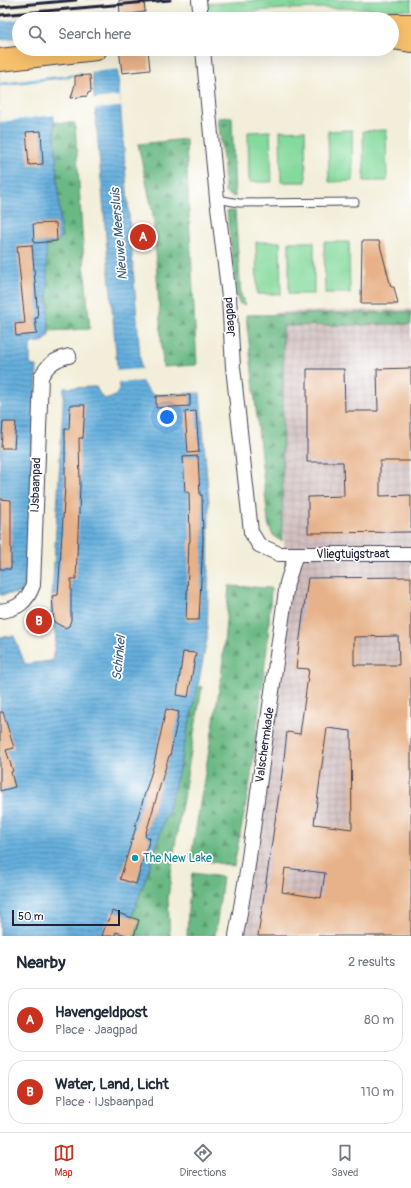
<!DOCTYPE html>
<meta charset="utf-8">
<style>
:root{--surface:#fff;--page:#f6f6f7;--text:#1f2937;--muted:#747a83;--line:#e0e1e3;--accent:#c8321e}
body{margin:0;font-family:Pangolin,sans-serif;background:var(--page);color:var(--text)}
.scale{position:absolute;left:12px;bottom:10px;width:108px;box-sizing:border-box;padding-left:4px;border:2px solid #22223b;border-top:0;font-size:11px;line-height:14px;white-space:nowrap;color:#22223b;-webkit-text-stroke:3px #fff;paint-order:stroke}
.you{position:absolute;left:167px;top:417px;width:14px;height:14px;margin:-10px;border:3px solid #fff;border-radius:50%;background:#1a73e8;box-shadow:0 0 0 6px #1a73e833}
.badge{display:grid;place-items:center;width:26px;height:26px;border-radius:50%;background:var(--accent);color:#fff;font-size:13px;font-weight:700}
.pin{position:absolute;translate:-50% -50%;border:2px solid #fff;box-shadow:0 1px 4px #0006}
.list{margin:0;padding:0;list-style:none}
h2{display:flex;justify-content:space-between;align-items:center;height:52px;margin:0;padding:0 16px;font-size:17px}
h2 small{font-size:13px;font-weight:400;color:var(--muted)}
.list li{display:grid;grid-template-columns:26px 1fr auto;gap:12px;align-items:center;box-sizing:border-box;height:64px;margin:0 8px 8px;padding:0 8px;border:1px solid var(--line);border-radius:16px}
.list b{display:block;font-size:15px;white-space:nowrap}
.list p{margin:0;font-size:13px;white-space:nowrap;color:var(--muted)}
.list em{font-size:13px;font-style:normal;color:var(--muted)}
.icon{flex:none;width:22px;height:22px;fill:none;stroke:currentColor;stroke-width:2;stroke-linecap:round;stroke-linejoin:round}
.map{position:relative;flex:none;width:411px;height:936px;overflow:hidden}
.search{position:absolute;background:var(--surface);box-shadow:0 4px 16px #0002;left:12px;right:12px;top:12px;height:44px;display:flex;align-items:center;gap:10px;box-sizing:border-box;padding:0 14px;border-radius:22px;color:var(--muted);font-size:15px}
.sheet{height:196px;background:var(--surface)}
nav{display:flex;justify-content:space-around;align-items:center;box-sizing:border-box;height:56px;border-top:1px solid var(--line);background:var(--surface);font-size:11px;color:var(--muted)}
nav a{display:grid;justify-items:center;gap:2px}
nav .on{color:var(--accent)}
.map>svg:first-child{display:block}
.industrial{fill:url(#industrial-grid)}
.grass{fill:url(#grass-tufts);stroke:#537e6c}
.forest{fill:url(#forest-firs);stroke:#466e60}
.pitch{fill:#84d99c;stroke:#537e6c}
.water{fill:url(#water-rules);stroke:#44688c}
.pier{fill:#f2eed9}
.building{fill:#e7b289;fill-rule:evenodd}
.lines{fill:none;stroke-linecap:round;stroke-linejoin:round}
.service-casing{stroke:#414153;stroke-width:9}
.minor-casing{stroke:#414153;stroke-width:16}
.motorway-casing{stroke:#414153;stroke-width:24}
.service{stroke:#fff;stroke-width:7}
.minor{stroke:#fff;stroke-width:14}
.motorway{stroke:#f7c06c;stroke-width:22}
.rail{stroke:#22223b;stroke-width:3}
.culture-dot{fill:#0f9aa8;stroke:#fff;stroke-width:1.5}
.labels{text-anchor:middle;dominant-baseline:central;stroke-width:3.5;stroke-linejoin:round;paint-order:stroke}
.street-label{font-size:12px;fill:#22223b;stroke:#fff}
.culture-label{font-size:12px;fill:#0d838f;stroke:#fff;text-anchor:start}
.water-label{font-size:13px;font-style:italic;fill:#3d5a7c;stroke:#fff}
</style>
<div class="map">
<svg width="411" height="936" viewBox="0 0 411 936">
<defs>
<pattern id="industrial-grid" width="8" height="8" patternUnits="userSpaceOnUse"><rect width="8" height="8" fill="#d1bfbf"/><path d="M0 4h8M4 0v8" fill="none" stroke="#b3a4a5"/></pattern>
<pattern id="grass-tufts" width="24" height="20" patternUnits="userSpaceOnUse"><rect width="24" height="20" fill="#84d99c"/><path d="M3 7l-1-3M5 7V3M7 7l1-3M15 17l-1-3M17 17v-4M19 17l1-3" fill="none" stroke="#72ba87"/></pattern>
<pattern id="forest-firs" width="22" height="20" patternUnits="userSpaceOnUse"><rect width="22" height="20" fill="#6bb984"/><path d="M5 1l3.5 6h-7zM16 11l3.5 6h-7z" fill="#58966d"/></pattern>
<pattern id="water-rules" width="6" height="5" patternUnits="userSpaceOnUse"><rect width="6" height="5" fill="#65afdd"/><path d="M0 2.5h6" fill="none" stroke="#538eb4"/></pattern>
</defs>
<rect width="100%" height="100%" fill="#fff"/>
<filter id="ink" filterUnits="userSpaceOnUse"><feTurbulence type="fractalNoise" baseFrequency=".025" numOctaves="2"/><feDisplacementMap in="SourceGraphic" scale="8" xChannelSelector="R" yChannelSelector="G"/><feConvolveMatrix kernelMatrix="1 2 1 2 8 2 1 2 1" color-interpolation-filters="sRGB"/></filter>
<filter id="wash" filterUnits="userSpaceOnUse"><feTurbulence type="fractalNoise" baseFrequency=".012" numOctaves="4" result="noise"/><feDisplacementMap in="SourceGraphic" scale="16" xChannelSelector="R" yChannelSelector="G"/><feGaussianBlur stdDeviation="0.9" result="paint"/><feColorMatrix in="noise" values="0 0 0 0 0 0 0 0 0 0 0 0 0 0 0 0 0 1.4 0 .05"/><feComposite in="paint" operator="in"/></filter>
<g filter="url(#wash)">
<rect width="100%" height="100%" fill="#f2eed9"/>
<!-- industrial -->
<path class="industrial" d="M411,309V936H241L287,600L273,312Z"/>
<!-- grass -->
<path class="grass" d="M266,0H411V10L330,8L284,9L206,15L205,4Z"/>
<!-- forest -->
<path class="forest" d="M232,117L235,197L225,193L224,168L218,118Z
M53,122L75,123L84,262L90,329L49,331L46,244L56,243L61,236Z
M186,139L188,196L197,365L163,367L153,214L138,144Z
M227,211H235L241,295L246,305L240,304L237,299Z
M411,312V324L283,326L282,541C266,536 268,516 266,503L246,315Z
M229,586L271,588L268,640L251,777L234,866L191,858L221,678Z
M198,686L202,687L173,857L168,899L170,936H125L147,874L174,790Z
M192,873L223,877L215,936H187L188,909Z"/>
<!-- pitch -->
<path class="pitch" d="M305,130L306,182H281L280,131Z
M352,130L353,181L329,182L328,131Z
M386,130L387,181H364L363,131Z
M270,131L272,182H249L248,132Z
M256,242H280L281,294H257Z
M289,242H314V294H289Z
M324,242H349L350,293H325Z"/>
<!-- water -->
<path class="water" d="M0,0H74L76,19H19V49H79L82,74L70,76L74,101L53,103L61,236C59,243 52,243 46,244L49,334C45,344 41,341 32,343L30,346V363L32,366H37L29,551L25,586L21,593L0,595Z
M84,0H112L113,19H86Z
M90,49H116L142,383L153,395L200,393L209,504L208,597L207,639L198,686L174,790L147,874L125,936H0V637L14,636L25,664L52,661L56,638L51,617L64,388L96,387C98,390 99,393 101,396C107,402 117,397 119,389Z"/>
<!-- pier -->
<path class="pier" d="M14,0H76L78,14L0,21V1Z
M82,0H114V11L84,14Z
M19,38V49H81L84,73L0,83V40Z
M88,49H118L119,69L90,72Z
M83,76L72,78L75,102L55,105V115L0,122V86Z
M120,96L121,107L94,109L93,99Z
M142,369L143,381L117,383L116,371Z"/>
<g id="blocks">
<!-- building -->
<path class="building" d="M119,0H144L145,12L120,15Z
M119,49H148L150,70L122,73Z
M90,75L91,92L88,93L87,96L71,98L75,84V76Z
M41,131L43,164L29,165L26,132Z
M56,223L57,241L34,243L33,224Z
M148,225V246L133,238Z
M362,241H379L391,287H394L398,304H361Z
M32,245L38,318H35L37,334L16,336L15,324L25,323L17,246Z
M411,368V461H380V496L411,495V532L308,533V497L344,496L343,462H307V369H344L345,411H378L377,369Z
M190,395V406L156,408V396Z
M70,405H85L83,438H79L80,487L76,579H71V620L69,626L65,628L54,622L52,596L58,595L65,487V429H69Z
M196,411L199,452L188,453L185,412Z
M3,422H16L14,448H1Z
M198,456L200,495H202L203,540L199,620H186L189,542H190L189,492H185L183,457Z
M0,499L11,500V569H0Z
M411,577V936H258L283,767L287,732L300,734L309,669L296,668L308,578ZM398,636L399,665H354V637ZM327,728L351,731L352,829L314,824ZM285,868L325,873L321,898L282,892Z
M183,652L196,653L188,697L177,695Z
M166,709L179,712L170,756H169L145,836L150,838L136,884L120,879L136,827L135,826L154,764Z
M0,712H3L14,748L6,750L13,771L11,772L15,787L0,791Z
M112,911L139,920L134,936H129L116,932L114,936H102L107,921H109Z"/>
</g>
</g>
<g filter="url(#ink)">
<use href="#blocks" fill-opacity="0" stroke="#414153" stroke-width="1"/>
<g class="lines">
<!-- service casing -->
<g class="service-casing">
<path id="service" d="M217,199L239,203L355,202"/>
</g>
<!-- minor casing -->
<g class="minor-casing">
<path id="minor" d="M199,0L201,19
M203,49L217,199L229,297L233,367L251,532L259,545L279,554H411
M0,611C18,609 27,602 33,585L41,377C47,365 55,359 69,356
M236,936L247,872L287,583L296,554"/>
</g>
<!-- motorway casing -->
<g class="motorway-casing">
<path id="motorway" d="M392,25H411
M392,38L411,41
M0,60L96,49"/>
</g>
<!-- service -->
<use href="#service" class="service"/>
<!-- minor -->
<use href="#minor" class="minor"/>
<!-- motorway -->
<use href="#motorway" class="motorway"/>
<!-- rail -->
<path class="rail" d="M0,7L76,0
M0,15L170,0"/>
</g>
</g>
<!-- markers -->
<circle class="culture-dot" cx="135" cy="858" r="4"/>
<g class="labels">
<!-- street labels -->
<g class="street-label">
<text transform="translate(230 317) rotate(-94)">Jaagpad</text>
<text transform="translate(36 485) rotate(-88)">IJsbaanpad</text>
<text x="353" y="554">Vliegtuigstraat</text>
<text transform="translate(265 745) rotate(-82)">Valschermkade</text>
</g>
<!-- culture labels -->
<g class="culture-label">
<text x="143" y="858">The New Lake</text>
</g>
<!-- water labels -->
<g class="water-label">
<text transform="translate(119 234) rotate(-95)">Nieuwe Meersluis</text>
<text transform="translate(119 658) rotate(-84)">Schinkel</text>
</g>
</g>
</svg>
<div class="scale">50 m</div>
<div class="you"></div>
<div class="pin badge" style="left:143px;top:237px">A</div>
<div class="pin badge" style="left:39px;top:621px">B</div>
<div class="search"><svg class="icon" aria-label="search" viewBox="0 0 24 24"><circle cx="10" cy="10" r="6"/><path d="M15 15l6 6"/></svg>Search here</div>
</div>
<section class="sheet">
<h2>Nearby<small>2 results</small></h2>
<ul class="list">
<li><span class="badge">A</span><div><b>Havengeldpost</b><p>Place · Jaagpad</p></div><em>80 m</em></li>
<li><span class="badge">B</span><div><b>Water, Land, Licht</b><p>Place · IJsbaanpad</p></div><em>110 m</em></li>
</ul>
</section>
<nav>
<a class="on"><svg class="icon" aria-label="map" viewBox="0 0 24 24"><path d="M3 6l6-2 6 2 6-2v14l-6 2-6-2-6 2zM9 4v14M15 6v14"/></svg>Map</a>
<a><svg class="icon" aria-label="directions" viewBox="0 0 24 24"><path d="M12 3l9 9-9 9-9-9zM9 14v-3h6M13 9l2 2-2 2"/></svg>Directions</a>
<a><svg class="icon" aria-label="saved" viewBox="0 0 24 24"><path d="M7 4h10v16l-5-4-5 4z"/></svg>Saved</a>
</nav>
